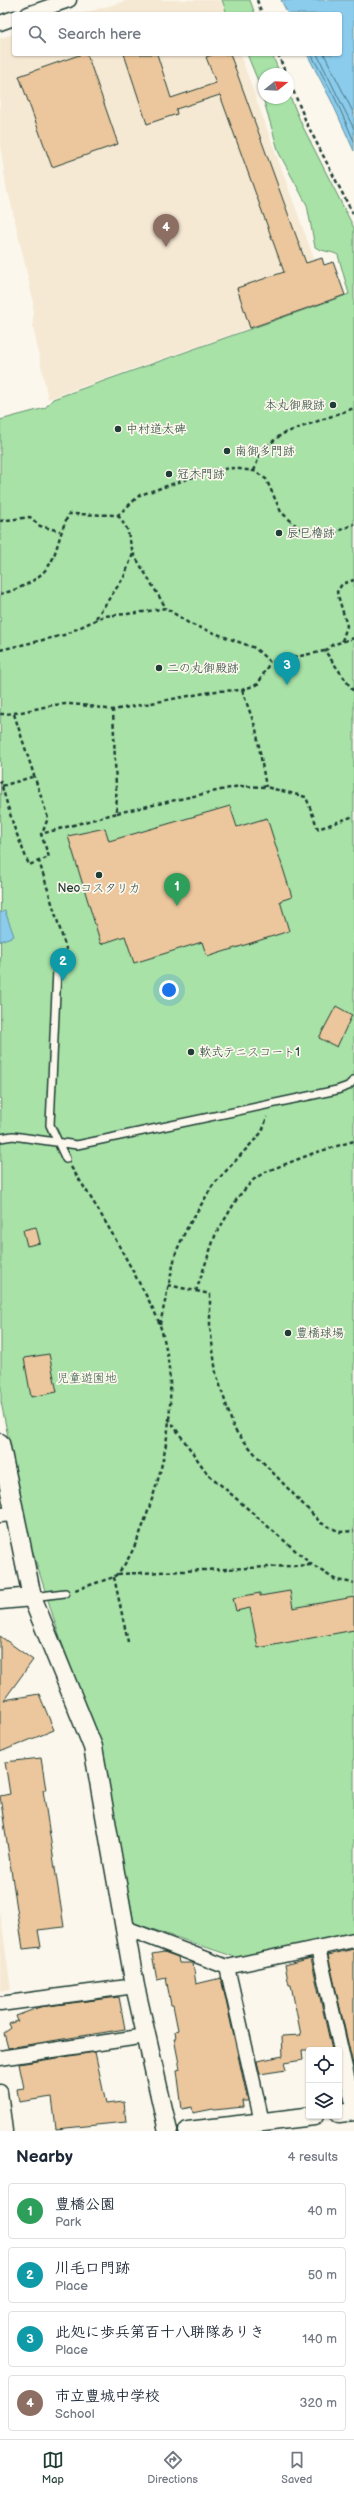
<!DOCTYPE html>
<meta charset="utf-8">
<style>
:root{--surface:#fff;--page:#f2f2f3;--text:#1f2937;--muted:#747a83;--line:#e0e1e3;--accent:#1f3d34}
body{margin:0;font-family:"Balsamiq Sans","Klee One",sans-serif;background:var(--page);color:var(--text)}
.controls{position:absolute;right:12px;bottom:12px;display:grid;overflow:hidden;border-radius:4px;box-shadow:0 1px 3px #0004}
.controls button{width:36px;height:36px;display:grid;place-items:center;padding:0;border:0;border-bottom:1px solid var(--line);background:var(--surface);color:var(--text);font:20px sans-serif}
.compass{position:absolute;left:258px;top:68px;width:36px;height:36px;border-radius:50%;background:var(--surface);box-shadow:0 1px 3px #0004;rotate:72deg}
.you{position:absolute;left:169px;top:990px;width:14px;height:14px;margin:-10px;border:3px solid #fff;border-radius:50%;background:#1a73e8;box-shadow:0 0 0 6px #1a73e833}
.badge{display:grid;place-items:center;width:26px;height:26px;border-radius:50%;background:var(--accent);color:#fff;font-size:13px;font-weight:700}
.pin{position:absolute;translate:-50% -33px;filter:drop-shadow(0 1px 2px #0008)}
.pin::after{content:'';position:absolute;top:21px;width:14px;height:12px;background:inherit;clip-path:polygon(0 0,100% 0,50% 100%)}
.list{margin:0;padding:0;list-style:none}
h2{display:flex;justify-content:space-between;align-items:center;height:52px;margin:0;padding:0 16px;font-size:17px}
h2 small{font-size:13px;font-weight:400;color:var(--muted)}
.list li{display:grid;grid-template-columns:26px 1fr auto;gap:12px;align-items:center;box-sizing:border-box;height:56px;margin:0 8px 8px;padding:0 8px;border:1px solid var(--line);border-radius:4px}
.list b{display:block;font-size:15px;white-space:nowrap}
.list p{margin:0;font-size:13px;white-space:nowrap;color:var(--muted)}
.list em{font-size:13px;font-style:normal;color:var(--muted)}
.icon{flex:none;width:22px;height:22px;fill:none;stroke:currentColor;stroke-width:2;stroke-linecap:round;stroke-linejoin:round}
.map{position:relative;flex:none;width:354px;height:2131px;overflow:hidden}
.search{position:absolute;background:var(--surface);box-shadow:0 1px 3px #0004;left:12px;right:12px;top:12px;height:44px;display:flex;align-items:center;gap:10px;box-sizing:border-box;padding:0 14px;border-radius:4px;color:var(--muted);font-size:15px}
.sheet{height:308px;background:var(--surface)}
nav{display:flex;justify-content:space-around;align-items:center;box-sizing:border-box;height:56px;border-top:1px solid var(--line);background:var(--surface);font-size:11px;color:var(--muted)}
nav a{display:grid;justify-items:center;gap:2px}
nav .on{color:var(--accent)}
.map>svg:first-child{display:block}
.built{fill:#f6e9d4}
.green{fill:#a8e2a7;stroke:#64906e}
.water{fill:#8bcbec;stroke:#6092a2}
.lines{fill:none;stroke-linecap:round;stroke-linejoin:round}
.shore{stroke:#4a767e;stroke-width:1}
.building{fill:#ecc79d;stroke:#1f3d34}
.service-casing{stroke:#1f3d34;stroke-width:10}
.minor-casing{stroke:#1f3d34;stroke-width:17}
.tertiary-casing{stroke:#1f3d34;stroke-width:21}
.path{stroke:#1f3d34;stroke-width:2.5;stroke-dasharray:4 3;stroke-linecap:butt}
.service{stroke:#fbf7ec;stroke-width:7}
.minor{stroke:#fbf7ec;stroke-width:14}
.tertiary{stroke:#fbf7ec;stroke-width:18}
.poi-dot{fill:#1f3d34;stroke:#fbf7ec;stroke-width:1.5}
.labels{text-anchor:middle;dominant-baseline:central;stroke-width:3.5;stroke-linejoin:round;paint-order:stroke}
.poi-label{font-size:12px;fill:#1f3d34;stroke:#fbf7ec;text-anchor:start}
.park-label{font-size:12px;fill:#3a5e4b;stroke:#fbf7ec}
</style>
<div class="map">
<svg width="354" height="2131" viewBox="0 0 354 2131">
<rect width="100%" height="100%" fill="#fbf7ec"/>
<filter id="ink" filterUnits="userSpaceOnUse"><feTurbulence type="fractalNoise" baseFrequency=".025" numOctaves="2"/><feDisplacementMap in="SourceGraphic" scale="8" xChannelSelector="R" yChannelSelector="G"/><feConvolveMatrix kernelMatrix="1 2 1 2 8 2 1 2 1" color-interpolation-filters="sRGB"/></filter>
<g filter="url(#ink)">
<!-- built -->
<path class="built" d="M129,0H221L226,14H81Z
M14,34V54H240L329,300L48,399L33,326V300L9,195L7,192L0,145V38Z
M0,1910L11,1989L0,1991Z"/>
<!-- green -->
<path class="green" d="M222,0H250L255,14H227Z
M247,54H272L280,74H264V98H288V92L302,125L354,228V1933L238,1958L134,1923L120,1848L84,1703L59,1635L29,1540L1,1402L0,420L45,408L53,399L349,294L338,255C331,251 323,252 315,247L307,205L279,153L258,81Z"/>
<!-- water -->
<path class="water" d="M281,0H354V151L331,100L307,54H340V14H288Z
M5,911L14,936L0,941V913Z"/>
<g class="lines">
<!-- shore -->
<path class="shore" d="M311,54L335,98L354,141
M317,54L354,129
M324,54L354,114"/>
</g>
<!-- building -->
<path class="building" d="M82,54H87L118,144L52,167L19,76Z
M124,54H157L171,98L216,83L206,57L215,54H230L306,263L322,258L324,265L333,262L345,295L250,328L237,288L284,272L220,95L176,109L177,114L147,124Z
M230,806L237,827L267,818L292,897L280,901L289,931L207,957L202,942L134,963L125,936L101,944L68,836L105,828L109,841Z
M336,1006L352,1015L337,1047L319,1038Z
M36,1227L40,1243L27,1246L23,1230Z
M49,1354L57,1392L31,1397L24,1358Z
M290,1591L293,1608L354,1597V1630L258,1648L250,1608L236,1611L233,1598L260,1593V1596Z
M0,1636L33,1660L4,1700L39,1694L54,1730L0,1752Z
M41,1758L46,1790H43L64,1927L38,1930L41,1947L23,1949L0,1796L10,1794L5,1762Z
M354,1949V2069L328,1955Z
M164,1952L178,1957L179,1963H193L196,1984L221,1978L248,2101H242L243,2107L214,2110L213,2109L193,2113L192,2107L182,2109L177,2070L180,2069L174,2038H176L175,2031L178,2030L173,2005H171L166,1978L157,1980L152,1954Z
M311,1958L332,2050H302L303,2060L284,2063L286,2070L260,2074L257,2061L283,2056L282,2036L301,2035L291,1985H289L285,1965Z
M119,1997L125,2029L8,2048L4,2033L11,2028L9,2024L18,2021L16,2016L40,2007Z
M95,2052L106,2104L124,2102L126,2122L56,2129L52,2097L19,2102L17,2089L24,2088L19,2064Z"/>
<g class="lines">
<!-- service casing -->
<g class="service-casing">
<path id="service" d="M57,970L50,1125L66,1159
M0,1138L13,1136L77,1145L337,1090L348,1086L354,1080
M32,1597L65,1593"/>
</g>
<!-- minor casing -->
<g class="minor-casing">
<path id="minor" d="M28,14L69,0
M0,23L14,18
M0,1515L15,1514
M123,1927L227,1967L354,1940
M318,1948L354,2108
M227,1967L262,2122
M0,2004L135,1986
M0,2058L146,2036
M0,2092L5,2131"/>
</g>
<!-- tertiary casing -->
<g class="tertiary-casing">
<path id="tertiary" d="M0,1443L32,1597L93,1747L135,1986L168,2131
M0,1600L32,1597
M339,2113L354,2111
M188,2131L314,2116"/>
</g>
<!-- path -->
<path class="path" d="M257,0L262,14
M278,54L286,74
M288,78L307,124L354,216
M254,471L261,451L282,434L354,408
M118,515L127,529L133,553L166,608
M0,521L30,517L40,526L60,531
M0,594C19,590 45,578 53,558C59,543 61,529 69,514L118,515L140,495L214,470L233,468L254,471L266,479L281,512L301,530L336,532L354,524
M96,618L124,577L133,554
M342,641L347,626L337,592L342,584L354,580
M0,650L64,635L104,616L137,613L166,608L190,624L255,648L270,662L325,651L354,692
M325,651L332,645L354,638
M242,690L256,729L266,787
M0,714C19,714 36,708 54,705C73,702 94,707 113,710
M14,714L48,818L42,834
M0,780L14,827L29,865L39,861
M2,786L35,776
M117,813L239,786L266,787L306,797L318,829L354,816
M63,963L68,955L39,861L49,857L41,834L117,813L113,710L216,691L242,690L258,684L270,662
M71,1167C95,1203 116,1239 136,1277C145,1294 157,1313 162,1332C178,1387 169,1451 150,1505C143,1527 131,1562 114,1577L75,1590
M168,1285L196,1291L215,1236L238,1197L253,1180L265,1172L314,1153L354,1141
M196,1291L210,1294V1327L216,1373L234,1429L256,1455L321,1523L340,1532L354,1531
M160,1324L176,1252L186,1230L213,1185L262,1132L267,1117
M168,1418L207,1473L312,1565L336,1580L354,1583
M118,1574L312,1565
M114,1577L128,1642"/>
<!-- service -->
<use href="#service" class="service"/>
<!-- minor -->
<use href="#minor" class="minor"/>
<!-- tertiary -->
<use href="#tertiary" class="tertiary"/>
</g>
</g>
<!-- markers -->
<g class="poi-dot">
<circle cx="333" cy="405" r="4"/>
<circle cx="118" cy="429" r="4"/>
<circle cx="227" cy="451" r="4"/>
<circle cx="169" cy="474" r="4"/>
<circle cx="279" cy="533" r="4"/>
<circle cx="159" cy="668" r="4"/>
<circle cx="99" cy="875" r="4"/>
<circle cx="191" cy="1052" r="4"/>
<circle cx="288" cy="1333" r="4"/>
</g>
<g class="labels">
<!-- poi labels -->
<g class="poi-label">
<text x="325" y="405" text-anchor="end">本丸御殿跡</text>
<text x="126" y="429">中村道太碑</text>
<text x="235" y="451">南御多門跡</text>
<text x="177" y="474">冠木門跡</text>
<text x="287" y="533">辰巳櫓跡</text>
<text x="167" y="668">二の丸御殿跡</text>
<text x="99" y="888" text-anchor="middle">Neoコスタリカ</text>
<text x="199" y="1052">軟式テニスコート1</text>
<text x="296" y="1333">豊橋球場</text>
</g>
<!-- park labels -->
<g class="park-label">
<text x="87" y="1378">児童遊園地</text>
</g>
</g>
</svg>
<div class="controls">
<button><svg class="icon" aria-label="locate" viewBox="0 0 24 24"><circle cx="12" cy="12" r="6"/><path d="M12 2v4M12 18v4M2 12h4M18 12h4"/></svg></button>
<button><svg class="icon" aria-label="layers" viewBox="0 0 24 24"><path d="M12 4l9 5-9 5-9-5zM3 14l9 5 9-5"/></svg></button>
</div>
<svg class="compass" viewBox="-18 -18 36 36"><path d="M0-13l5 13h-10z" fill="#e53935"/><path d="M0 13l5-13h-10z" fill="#747a83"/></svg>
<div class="you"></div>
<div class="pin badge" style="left:177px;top:906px;background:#2e9e5b">1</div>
<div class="pin badge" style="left:63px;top:981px;background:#0f9aa8">2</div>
<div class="pin badge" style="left:287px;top:685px;background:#0f9aa8">3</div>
<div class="pin badge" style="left:166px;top:247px;background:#8d6e63">4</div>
<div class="search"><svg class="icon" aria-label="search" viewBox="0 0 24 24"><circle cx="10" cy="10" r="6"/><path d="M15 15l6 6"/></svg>Search here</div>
</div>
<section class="sheet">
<h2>Nearby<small>4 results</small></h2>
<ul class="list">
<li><span class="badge" style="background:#2e9e5b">1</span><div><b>豊橋公園</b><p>Park</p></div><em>40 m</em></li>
<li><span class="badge" style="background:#0f9aa8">2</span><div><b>川毛口門跡</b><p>Place</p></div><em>50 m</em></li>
<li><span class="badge" style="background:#0f9aa8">3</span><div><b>此処に歩兵第百十八聠隊ありき</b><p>Place</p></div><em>140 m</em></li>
<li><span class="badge" style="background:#8d6e63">4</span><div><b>市立豊城中学校</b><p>School</p></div><em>320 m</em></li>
</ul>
</section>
<nav>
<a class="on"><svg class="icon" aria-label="map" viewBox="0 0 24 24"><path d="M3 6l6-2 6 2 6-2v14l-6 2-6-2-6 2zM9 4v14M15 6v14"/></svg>Map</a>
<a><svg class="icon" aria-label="directions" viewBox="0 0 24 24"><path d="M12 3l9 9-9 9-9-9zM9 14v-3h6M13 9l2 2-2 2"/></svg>Directions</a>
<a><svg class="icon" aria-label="saved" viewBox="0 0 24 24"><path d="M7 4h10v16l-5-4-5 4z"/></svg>Saved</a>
</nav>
